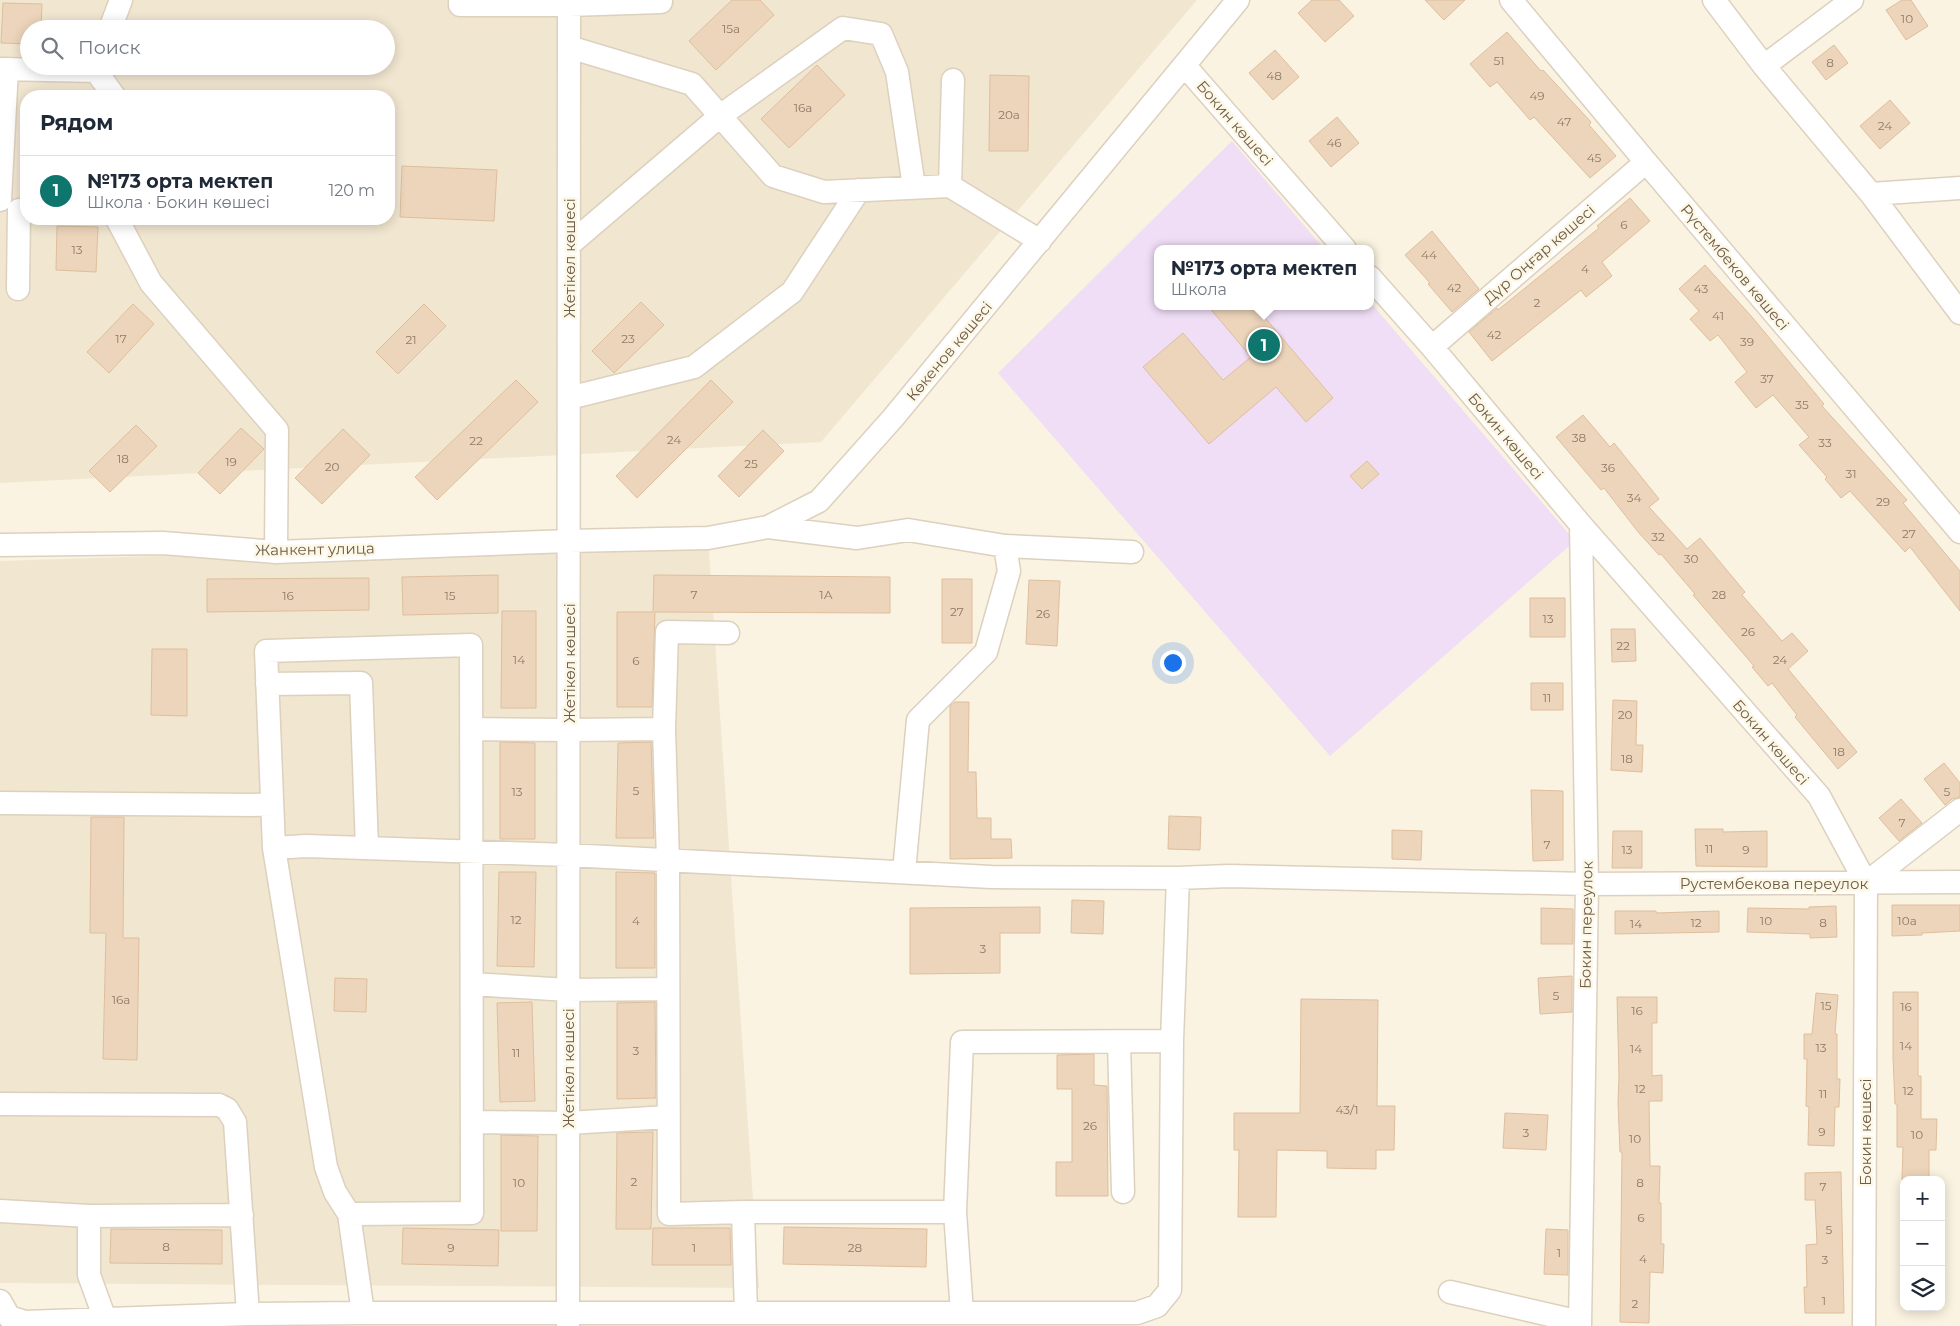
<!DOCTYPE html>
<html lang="ru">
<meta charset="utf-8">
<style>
:root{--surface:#fff;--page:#f2f2f3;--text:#1f2937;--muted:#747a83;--line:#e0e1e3;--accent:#0f766e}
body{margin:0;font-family:Montserrat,sans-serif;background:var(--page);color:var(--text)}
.controls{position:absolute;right:15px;bottom:15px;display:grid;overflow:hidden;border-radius:10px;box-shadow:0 2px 12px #0003}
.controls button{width:45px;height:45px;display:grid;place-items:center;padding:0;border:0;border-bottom:1px solid var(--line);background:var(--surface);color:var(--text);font:25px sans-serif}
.you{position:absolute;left:1172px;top:662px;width:18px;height:18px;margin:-12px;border:4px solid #fff;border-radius:50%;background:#1a73e8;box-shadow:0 0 0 8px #1a73e833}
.badge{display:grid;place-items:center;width:32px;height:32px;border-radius:50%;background:var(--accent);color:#fff;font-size:16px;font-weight:700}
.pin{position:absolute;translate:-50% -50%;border:2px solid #fff;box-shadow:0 1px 5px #0006}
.popup{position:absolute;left:1154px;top:245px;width:220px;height:65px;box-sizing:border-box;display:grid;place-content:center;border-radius:10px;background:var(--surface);filter:drop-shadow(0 1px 4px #0005);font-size:16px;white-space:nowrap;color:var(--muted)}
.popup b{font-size:19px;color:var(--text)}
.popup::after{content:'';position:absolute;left:50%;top:100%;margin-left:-10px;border:10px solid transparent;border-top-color:var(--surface)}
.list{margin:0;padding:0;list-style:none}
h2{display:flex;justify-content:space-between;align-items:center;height:65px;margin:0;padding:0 20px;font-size:21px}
h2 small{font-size:16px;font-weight:400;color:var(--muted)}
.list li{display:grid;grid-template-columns:32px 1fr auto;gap:15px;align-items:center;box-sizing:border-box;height:70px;padding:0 20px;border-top:1px solid var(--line)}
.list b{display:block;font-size:19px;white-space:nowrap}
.list p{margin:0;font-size:16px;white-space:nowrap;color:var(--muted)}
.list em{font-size:16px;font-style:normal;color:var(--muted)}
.icon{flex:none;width:28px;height:28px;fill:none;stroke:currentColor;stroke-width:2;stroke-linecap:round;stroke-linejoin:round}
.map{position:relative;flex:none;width:1960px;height:1326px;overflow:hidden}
.search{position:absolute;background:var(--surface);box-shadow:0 2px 12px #0003;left:20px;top:20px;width:375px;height:55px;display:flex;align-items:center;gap:12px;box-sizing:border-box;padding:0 18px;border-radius:28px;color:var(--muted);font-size:19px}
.panel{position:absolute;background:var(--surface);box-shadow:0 2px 12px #0003;left:20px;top:90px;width:375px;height:135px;border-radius:20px}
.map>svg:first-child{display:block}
.residential{fill:#f1e6d0;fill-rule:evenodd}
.education{fill:#f0def6}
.building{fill:#edd5bb;stroke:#debe9c}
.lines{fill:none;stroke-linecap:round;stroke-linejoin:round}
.minor-casing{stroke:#ddd0be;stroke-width:25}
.minor{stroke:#fff;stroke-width:22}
.labels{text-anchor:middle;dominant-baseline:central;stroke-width:5;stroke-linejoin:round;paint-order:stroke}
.number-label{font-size:12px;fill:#8e7a66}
.street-label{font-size:15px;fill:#6e5c4a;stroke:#fdf7e6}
</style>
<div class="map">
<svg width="1960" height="1326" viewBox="0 0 1960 1326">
<rect width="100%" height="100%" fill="#faf3e1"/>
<!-- residential -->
<path class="residential" d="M0,0H1197L821,442L0,483ZM29,29H386V66H29ZM26,96H389V219H26Z
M708,538L759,1288L0,1283V561Z"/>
<!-- education -->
<path class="education" d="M1232,141L1324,249H1158V306H1370V302L1575,541L1330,756L998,373Z"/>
<!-- building -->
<path class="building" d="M732,0H760L774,15L716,70L689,41Z
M1312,0H1339L1354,16L1325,42L1298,13Z
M1425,0H1465L1444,20Z
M1902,0H1911L1928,26L1906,40L1886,10Z
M3,3L42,4L41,29H29V44L1,43Z
M1507,32L1541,71L1543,70L1591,122L1589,125L1616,156L1590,178L1534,117L1530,120L1497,82L1490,87L1470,64Z
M1834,45L1848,63L1826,80L1812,62Z
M1275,50L1299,77L1273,100L1249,73Z
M817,65L845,95L789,148L761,119Z
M990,75L1029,76L1028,151H989Z
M1890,100L1910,123L1880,149L1860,126Z
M1337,117L1359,143L1331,167L1309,141Z
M402,166L497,170L494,221L400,217Z
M1630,198L1650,221L1602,262L1612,276L1586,297L1581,290L1492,361L1469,332L1497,308L1498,310L1599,228L1597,226Z
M57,226L98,227L96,272L56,270Z
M1432,231L1479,289L1452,312L1428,284L1430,283L1405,255Z
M1705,265L1752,317L1824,404L1822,406L1907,500L1903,503L1960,571V611L1910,547L1905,552L1850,491L1841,498L1825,479L1827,477L1799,445L1809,437L1773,395L1756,408L1735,382L1747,372L1718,335L1710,341L1690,319L1699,311L1679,289Z
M641,302L664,325L614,373L592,351Z
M133,304L154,324L109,373L87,352Z
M424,304L446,326L398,374L376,352Z
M1208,306H1255L1333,398L1306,422L1276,387L1209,444L1143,367L1183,333L1223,380L1251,357Z
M516,380L538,402L437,500L415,477Z
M711,380L733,402L637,498L616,476Z
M1583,415L1610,447L1614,443L1659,499L1649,507L1687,549L1700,538L1745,592L1742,595L1782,641L1792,633L1808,651L1788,669L1857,752L1838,769L1795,717L1797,715L1772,683L1768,686L1752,667L1754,666L1693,595L1695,594L1661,554L1659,555L1639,533L1604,488L1601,490L1556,437Z
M136,425L157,446L110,492L89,471Z
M241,428L264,449L220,494L198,473Z
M343,429L370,455L322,504L295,478Z
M763,430L784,451L739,497L718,476Z
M1367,461L1379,474L1362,489L1350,476Z
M498,575V613L403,615L402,577Z
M654,575L890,577V613L655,612L652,707H617V612H653Z
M369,578V610L207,612V579Z
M942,579H972V643H942Z
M1029,580L1060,581L1057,646L1026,644Z
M1530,598H1565V637H1530Z
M502,611H536V708H501Z
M1611,629H1635L1636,661L1612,662Z
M152,649H187V716L151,715Z
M1531,683H1563V710H1531Z
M1613,700L1637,701L1636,745H1643L1642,772L1611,770Z
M955,702H969L968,772H976L977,818H991V839H1011L1012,858L950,859V706Z
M500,742L535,743V839H500Z
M651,742L654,838H616L618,743Z
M1944,763L1960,783V797L1952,799L1945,805L1924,779Z
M1531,790L1563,791V860L1533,861Z
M1901,799L1922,823L1899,841L1879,818Z
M1169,816L1201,817L1200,850L1168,849Z
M91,817H124L123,938H139L137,1060L103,1059L106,933H90Z
M1695,829H1723V832L1767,831V867L1696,866Z
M1392,830L1422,831L1421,860L1392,859Z
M1613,831H1642V868H1612Z
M499,872H536L534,967L497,966Z
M616,872L655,873V968H616Z
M1072,900L1104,901L1103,934L1071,933Z
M1892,905H1960V931L1922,933V935L1892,936Z
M1836,906L1837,937L1810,938V934L1747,932L1748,908L1809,909V907Z
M1040,907V933H1000V973L910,974V908Z
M1541,908L1573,909V944H1541Z
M1615,911H1656V913L1719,911V932L1615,934Z
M1572,976V1012L1540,1014L1538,978Z
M335,978L367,979L366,1012L334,1011Z
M1893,992H1918V1076H1921V1119H1937L1936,1150H1929V1180H1902L1903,1147H1897V1104H1895L1893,1057Z
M1816,993L1838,995L1835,1034H1837V1079H1840L1839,1107H1835L1834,1146L1808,1145L1809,1107L1806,1106L1807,1059H1804V1034H1812Z
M1617,997H1657V1023H1652V1076L1662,1075V1101H1649L1650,1166H1660L1659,1203H1661V1244H1664L1663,1273L1650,1272L1649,1323L1620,1322L1622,1152H1620L1618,1102L1619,1076Z
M1301,999L1378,1000L1377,1106H1395L1394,1150H1376V1169L1327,1168V1151L1277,1150L1276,1217H1238L1239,1150H1234V1113H1300Z
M532,1002L535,1101L500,1102L497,1003Z
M655,1002L656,1098L617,1099V1003Z
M1094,1054V1085L1107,1086L1108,1196H1056V1162H1072V1089H1057V1055Z
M1505,1113L1548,1115L1546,1150L1503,1148Z
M653,1132L651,1229H616L617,1133Z
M501,1135L538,1136L537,1231H501Z
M1841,1172L1844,1313H1805L1804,1287H1807L1806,1245L1817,1244L1815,1200H1805V1173Z
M784,1227L927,1229L926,1267L783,1264Z
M403,1228L499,1230L498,1266L402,1264Z
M653,1228H730L731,1265H652Z
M111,1229L222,1230V1264L110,1263Z
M1546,1229L1568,1230V1275L1544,1274Z"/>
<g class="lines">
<!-- minor casing -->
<g class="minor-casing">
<path id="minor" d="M460,0V5H569L661,2V0
M1511,0L1646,162L1960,532
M1714,0L1764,66L1871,194L1960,313
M110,29L121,0
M569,47L692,84L773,176L824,192L950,186L1040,241
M97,66L96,71L114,96
M1185,66L1345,249
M1764,66L1852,0
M0,69L96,71
M950,186L953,80
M1871,194L1960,188
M0,200L7,69
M117,219L151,283L277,430L276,552
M569,245L720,116L843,28L881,34L897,72L914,187
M1370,277L1432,347L1581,525L1819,796L1866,883L1864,1326
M18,289L19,210
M1432,347L1646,162
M569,398L694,367L792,292L859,190
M768,527L857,538L908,530L1005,546L1132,552
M0,545L163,543L276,552L569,541L708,538L768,527L819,501L893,418L1238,0
M728,633L667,632L664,729L668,860L669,1214L743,1212L746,1313
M267,684L361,683L367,848
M471,729L569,730L664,729
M0,803L272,805
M274,848L306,846L568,855L991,877L1178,878L1229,876L1587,884L1960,882
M904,872L918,720L986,652L1009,571L1005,546
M1866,883L1960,810
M472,984L568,990L668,989
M1119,1042L1123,1192
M0,1104L219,1105L227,1109L235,1122L248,1314
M472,1122L568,1123L668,1117
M0,1211L89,1216L242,1215
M743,1212H955
M349,1214L472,1213L471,645L266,651L274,848L326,1167L335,1192L349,1214L363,1313
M89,1216V1275L105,1319V1326
M1450,1292L1580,1322
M0,1301L9,1317L25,1322L248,1314L363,1313H1137L1157,1306L1170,1290L1172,1041L1178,878
M962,1313L955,1212L962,1042L1172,1041
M568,1325L569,0
M1580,1326L1587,884L1581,525"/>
</g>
<!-- minor -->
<use href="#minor" class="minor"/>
</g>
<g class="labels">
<!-- number labels -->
<g class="number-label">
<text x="1907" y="18">10</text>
<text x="731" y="28">15а</text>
<text x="1499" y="60">51</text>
<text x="1830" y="62">8</text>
<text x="1274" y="75">48</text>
<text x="1537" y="95">49</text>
<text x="803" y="107">16а</text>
<text x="1009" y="114">20а</text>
<text x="1564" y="121">47</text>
<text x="1885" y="125">24</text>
<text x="1334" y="142">46</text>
<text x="1594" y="157">45</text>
<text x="1624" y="224">6</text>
<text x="77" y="249">13</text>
<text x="1429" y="254">44</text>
<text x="1585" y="268">4</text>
<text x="1454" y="287">42</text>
<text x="1701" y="288">43</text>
<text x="1537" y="302">2</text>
<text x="1718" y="315">41</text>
<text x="1494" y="334">42</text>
<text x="121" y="338">17</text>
<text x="628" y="338">23</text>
<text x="411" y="339">21</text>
<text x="1747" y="341">39</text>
<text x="1767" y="378">37</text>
<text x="1802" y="404">35</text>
<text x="1579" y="437">38</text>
<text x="674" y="439">24</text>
<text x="476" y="440">22</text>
<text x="1825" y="442">33</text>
<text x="123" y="458">18</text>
<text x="231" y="461">19</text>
<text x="751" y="463">25</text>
<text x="332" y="466">20</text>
<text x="1608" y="467">36</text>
<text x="1851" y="473">31</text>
<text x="1634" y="497">34</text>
<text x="1883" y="501">29</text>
<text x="1909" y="533">27</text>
<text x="1658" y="536">32</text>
<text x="1691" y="558">30</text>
<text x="694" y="594">7</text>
<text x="826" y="594">1А</text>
<text x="1719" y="594">28</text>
<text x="288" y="595">16</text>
<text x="450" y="595">15</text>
<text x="957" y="611">27</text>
<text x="1043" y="613">26</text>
<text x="1548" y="618">13</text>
<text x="1748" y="631">26</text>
<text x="1623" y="645">22</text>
<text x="519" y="659">14</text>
<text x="1780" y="659">24</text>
<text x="636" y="660">6</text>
<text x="1547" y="697">11</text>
<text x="1625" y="714">20</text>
<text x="1839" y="751">18</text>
<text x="1627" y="758">18</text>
<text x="636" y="790">5</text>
<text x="517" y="791">13</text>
<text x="1947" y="791">5</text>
<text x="1902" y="822">7</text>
<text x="1547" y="844">7</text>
<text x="1709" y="848">11</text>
<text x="1627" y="849">13</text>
<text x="1746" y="849">9</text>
<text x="516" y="919">12</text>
<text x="636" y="920">4</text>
<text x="1766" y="920">10</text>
<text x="1907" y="920">10а</text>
<text x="1696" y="922">12</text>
<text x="1823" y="922">8</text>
<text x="1636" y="923">14</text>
<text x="983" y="948">3</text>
<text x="1556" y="995">5</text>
<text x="121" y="999">16а</text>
<text x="1826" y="1005">15</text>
<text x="1906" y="1006">16</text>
<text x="1637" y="1010">16</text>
<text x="1906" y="1045">14</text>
<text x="1821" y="1047">13</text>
<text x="1636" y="1048">14</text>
<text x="636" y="1050">3</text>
<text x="516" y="1052">11</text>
<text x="1640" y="1088">12</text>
<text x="1908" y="1090">12</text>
<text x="1823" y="1093">11</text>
<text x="1347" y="1109">43/1</text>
<text x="1090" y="1125">26</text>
<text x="1822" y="1131">9</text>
<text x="1526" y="1132">3</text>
<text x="1917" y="1134">10</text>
<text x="1635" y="1138">10</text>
<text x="634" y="1181">2</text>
<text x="519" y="1182">10</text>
<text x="1640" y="1182">8</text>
<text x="1823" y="1186">7</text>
<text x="1641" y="1217">6</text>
<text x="1829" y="1229">5</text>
<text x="166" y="1246">8</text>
<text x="451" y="1247">9</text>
<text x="694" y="1247">1</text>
<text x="855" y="1247">28</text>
<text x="1559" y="1252">1</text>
<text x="1643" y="1258">4</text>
<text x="1825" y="1259">3</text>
<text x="1824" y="1300">1</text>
<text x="1635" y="1303">2</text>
</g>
<!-- street labels -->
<g class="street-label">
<text transform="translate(1235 123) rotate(49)">Бокин көшесі</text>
<text transform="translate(1539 254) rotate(-41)">Дүр Оңғар көшесі</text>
<text transform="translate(569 258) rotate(-90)">Жетікөл көшесі</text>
<text transform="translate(1735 267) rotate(50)">Рүстембеков көшесі</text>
<text transform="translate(949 351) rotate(-50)">Көкенов көшесі</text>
<text transform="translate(1506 436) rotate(50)">Бокин көшесі</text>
<text transform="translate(315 549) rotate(-1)">Жанкент улица</text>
<text transform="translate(569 663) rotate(-90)">Жетікөл көшесі</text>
<text transform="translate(1771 742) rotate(49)">Бокин көшесі</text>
<text x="1774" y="883">Рустембекова переулок</text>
<text transform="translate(1586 925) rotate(-89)">Бокин переулок</text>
<text transform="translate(568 1068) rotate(-90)">Жетікөл көшесі</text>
<text transform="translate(1865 1132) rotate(-90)">Бокин көшесі</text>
</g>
</g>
</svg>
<div class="controls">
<button>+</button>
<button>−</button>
<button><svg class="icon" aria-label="layers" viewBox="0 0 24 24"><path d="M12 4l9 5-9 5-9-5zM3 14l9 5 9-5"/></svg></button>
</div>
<div class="you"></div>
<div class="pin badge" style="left:1264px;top:345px">1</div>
<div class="popup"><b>№173 орта мектеп</b>Школа</div>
<div class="search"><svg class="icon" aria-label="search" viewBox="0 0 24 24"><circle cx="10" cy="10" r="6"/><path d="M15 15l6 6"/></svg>Поиск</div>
<section class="panel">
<h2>Рядом<small></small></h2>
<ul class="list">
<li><span class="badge">1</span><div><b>№173 орта мектеп</b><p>Школа · Бокин көшесі</p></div><em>120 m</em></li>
</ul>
</section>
</div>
